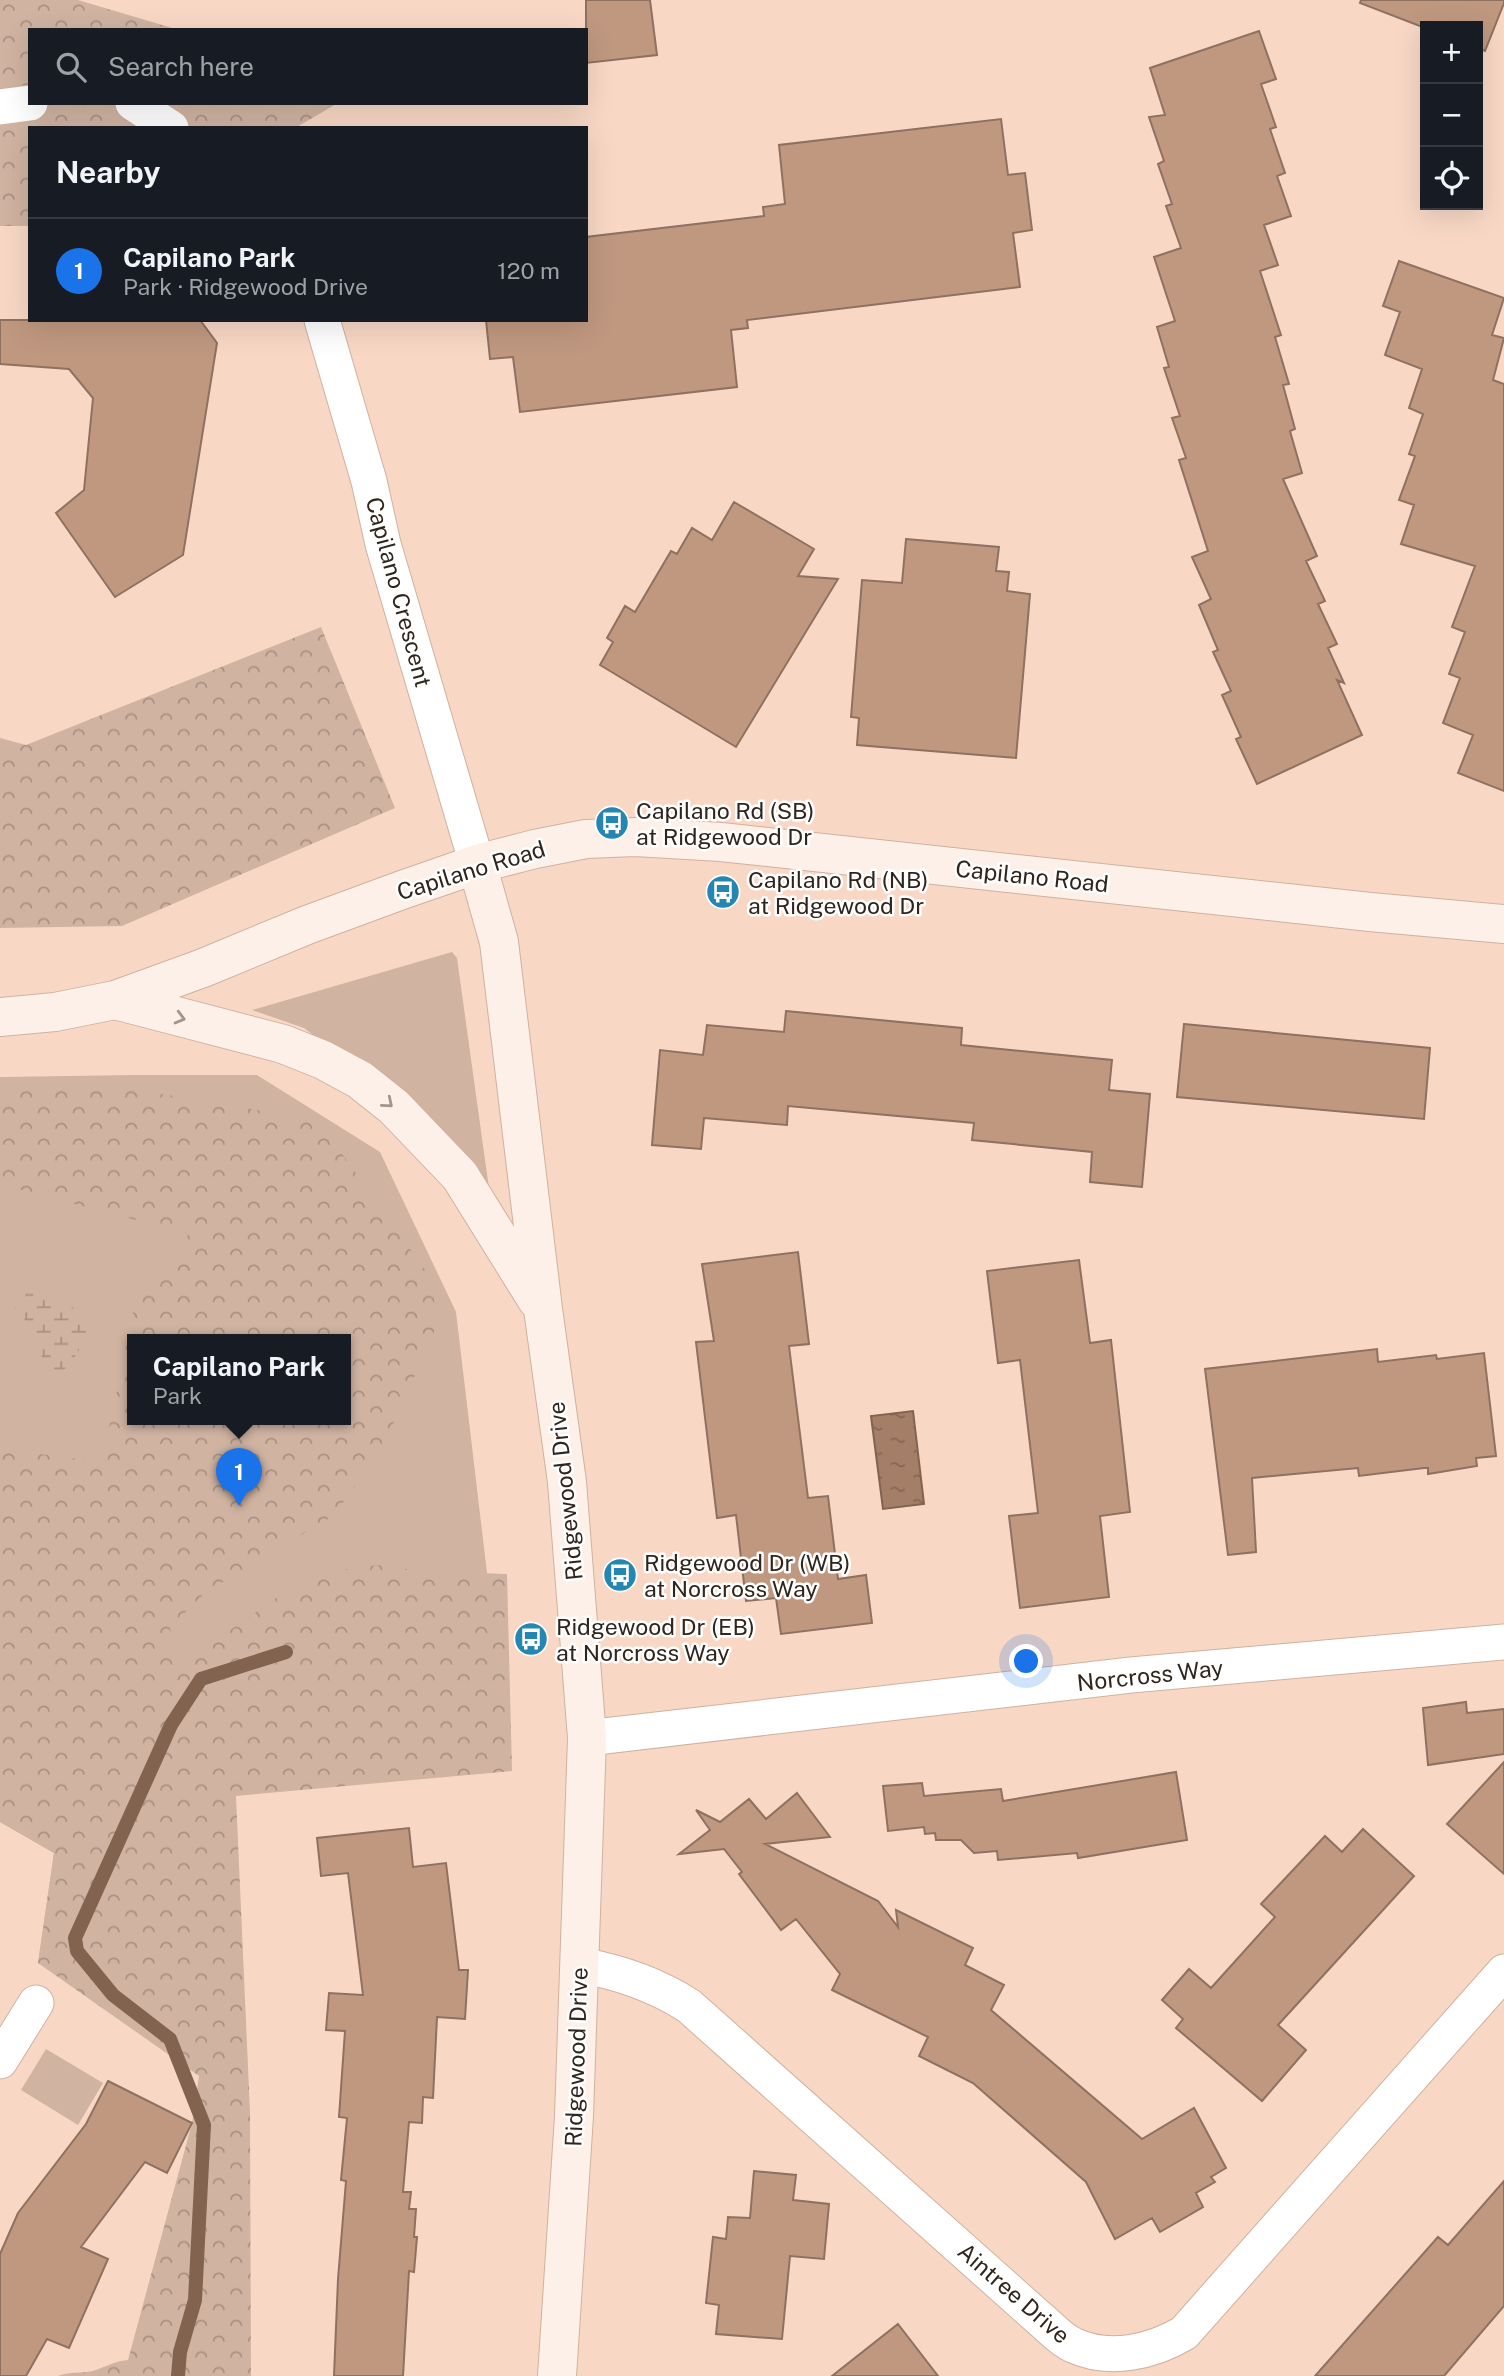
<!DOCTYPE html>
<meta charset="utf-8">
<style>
:root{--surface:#171b24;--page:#20242c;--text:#f1f3f6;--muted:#9ea1a6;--line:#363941;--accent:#1a73e8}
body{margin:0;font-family:"Public Sans",sans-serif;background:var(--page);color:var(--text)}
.controls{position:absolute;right:21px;top:21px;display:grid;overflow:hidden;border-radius:0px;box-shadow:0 7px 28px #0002}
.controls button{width:63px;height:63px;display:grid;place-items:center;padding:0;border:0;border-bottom:2px solid var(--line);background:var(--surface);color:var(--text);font:35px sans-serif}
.you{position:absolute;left:1027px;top:1662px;width:24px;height:24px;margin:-18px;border:5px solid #fff;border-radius:50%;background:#1a73e8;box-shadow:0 0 0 10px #1a73e833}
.badge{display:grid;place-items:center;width:46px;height:46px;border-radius:50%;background:var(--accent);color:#fff;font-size:23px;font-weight:700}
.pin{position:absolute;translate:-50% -58px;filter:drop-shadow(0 2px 4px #0008)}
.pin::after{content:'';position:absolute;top:37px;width:24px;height:21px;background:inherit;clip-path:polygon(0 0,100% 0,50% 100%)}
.popup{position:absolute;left:127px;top:1334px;width:224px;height:91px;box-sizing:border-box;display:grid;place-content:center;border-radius:0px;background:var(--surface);filter:drop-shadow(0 2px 5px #0005);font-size:23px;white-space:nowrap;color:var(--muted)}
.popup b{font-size:26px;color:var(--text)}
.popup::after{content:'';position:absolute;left:50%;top:100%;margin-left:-14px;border:14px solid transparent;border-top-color:var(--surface)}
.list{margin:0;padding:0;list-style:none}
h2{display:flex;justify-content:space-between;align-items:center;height:91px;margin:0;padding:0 28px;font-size:30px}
h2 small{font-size:23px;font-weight:400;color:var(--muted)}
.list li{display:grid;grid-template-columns:46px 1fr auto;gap:21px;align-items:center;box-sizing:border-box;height:105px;padding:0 28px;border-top:2px solid var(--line)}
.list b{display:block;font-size:26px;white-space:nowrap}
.list p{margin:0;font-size:23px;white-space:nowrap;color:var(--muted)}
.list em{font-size:23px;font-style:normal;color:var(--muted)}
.icon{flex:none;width:38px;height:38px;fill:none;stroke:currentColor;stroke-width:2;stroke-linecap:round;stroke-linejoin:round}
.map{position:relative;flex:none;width:1504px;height:2376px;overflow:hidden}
.search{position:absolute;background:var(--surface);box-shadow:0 7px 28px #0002;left:28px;top:28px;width:560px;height:77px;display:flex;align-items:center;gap:18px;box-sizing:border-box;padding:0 24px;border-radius:0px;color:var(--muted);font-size:26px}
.panel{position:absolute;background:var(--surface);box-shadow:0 7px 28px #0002;left:28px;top:126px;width:560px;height:196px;border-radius:0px}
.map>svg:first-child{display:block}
.green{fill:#d0b3a1;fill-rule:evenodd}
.forest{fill:url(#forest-crowns);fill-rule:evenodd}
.wetland{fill:url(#wetland-marsh)}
.water{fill:url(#water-ripples);stroke:#816350;stroke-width:2}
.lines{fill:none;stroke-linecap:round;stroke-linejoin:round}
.stream{stroke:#816350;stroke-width:14}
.building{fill:#c09880;stroke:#8e7160;stroke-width:2}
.street-casing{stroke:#d0b19f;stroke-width:37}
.secondary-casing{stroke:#d0b19f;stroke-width:40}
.street{stroke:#fff;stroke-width:35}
.secondary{stroke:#fdf0e8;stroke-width:38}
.oneway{stroke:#a1958d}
.labels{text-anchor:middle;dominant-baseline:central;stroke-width:5;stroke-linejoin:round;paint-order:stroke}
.street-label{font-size:23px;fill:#30251d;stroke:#fff}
.poi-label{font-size:23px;fill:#30251d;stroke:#fff;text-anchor:start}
</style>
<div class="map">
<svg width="1504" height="2376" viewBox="0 0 1504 2376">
<defs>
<pattern id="forest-crowns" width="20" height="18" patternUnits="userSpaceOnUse" patternTransform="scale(1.75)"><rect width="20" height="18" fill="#d0b3a1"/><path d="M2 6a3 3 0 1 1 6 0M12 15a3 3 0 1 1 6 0" fill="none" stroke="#a99183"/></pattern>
<pattern id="wetland-marsh" width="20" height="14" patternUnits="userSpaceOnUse" patternTransform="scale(1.75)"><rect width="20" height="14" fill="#d0b3a1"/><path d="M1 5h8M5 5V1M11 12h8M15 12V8" fill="none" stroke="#a99183"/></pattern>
<pattern id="water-ripples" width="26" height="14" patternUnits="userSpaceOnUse" patternTransform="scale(1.75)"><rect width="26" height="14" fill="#a47e66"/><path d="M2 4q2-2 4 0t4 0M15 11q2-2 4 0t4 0" fill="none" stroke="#866753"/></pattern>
</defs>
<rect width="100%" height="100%" fill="#f8d8c5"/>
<!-- green -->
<path class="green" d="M452,952L457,958L491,1203L412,1110L304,1028L252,1010Z
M137,1075H257L380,1152L456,1312L502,1699L234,1795L38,1963L54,1853L0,1822V1077ZM132,1340H346V1420H132Z
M46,2049L103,2083L78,2125L21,2090Z"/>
<!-- forest -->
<path class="forest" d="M0,0H78L179,30H30V103H338L295,128H30V226H0Z
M321,627L395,808L122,926L0,928V738L26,745Z
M89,1082L318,1120L431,1278L436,1314L432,1346L408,1388L393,1424L370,1466L333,1516L206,1592L170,1628L176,1657L226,1633L308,1576L364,1566L388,1565L415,1571L507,1574L512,1771L236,1796L250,2112L251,2376H58C68,2372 77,2373 87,2372C102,2370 112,2361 128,2360L192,2123L199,2076L38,1963L54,1853L0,1822V1449L102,1462L135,1304L189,1234L18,1189L0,1198V1095ZM132,1340H346V1420H132Z"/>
<!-- wetland -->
<path class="wetland" d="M31,1288C61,1300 85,1305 94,1341L82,1345L71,1363L58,1375L45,1367C39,1344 31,1324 15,1308Z"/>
<!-- water -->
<path class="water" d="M913,1411L924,1504L883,1509L871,1416Z"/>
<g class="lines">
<!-- stream -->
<path class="stream" d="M178,2376L180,2352L195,2300L204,2125L170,2039L113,1995L77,1951L75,1938L171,1725L201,1679L286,1652"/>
</g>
<!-- building -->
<path class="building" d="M586,0H650L657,55L586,63Z
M1361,0H1504V3L1485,51L1478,48V26L1425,28L1360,3Z
M1259,31L1276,79L1261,84L1276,127L1270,129L1285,173L1277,176L1291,216L1264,225L1278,265L1260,271L1281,335L1275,337L1289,384L1283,385L1295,429L1290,431L1302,473L1283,479L1317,556L1306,561L1325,601L1318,604L1337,644L1328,648L1344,683L1337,680L1362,735L1257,784L1236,739L1241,737L1222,695L1231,691L1213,652L1218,650L1199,605L1211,599L1192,557L1208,551L1179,460L1186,458L1172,418L1180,416L1164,368L1169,367L1157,327L1175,321L1154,257L1181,248L1166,206L1172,204L1158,164L1164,161L1149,117L1165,115L1150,68Z
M1001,119L1008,175L1025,173L1032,230L1013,233L1020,287L747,320L748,328L731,330L737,387L520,412L513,357L490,359L486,320H586V237L764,216L763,207L785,204L779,145Z
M1399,261L1504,298L1492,335L1504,338L1493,380L1504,384V791L1458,773L1473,735L1443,723L1460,678L1449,674L1465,632L1452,627L1475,566L1401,544L1414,505L1399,500L1415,456L1409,454L1423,414L1409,408L1422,369L1385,355L1400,312L1383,306Z
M0,320H200L217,343L183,555L115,597L56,513L84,490L93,398L69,369L0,364Z
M734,502L814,549L798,576L838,579L736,747L600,665L613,642L607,638L625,606L635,612L671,551L677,554L692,528L712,540Z
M906,539L999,547L996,571L1009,572L1007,591L1030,594L1016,758L857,745L859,718L851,717L862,580L902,583Z
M786,1011L962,1028L961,1045L1112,1060L1109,1090L1150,1094L1142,1187L1090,1182L1092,1152L972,1140L974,1123L788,1106L787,1125L704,1118L701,1149L652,1145L660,1050L703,1055L707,1025L784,1032Z
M1184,1024L1430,1048L1424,1119L1177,1097Z
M798,1252L809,1344L789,1346L808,1498L828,1496L838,1579L866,1575L872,1623L781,1634L776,1598L746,1601L736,1515L717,1518L696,1342L714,1341L702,1264Z
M1079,1260L1090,1343L1111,1340L1130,1512L1100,1516L1109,1597L1020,1608L1009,1516L1038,1513L1020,1360L998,1363L987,1271Z
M1377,1349L1378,1362L1436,1355L1437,1359L1484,1353L1496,1456L1476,1458L1477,1466L1428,1474V1468H1424L1359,1476L1358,1468L1252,1478L1256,1552L1228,1555L1205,1369Z
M1466,1702L1467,1713L1504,1709V1754L1428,1765L1423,1708Z
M1504,1762V1874L1447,1824Z
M1176,1772L1187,1840L1078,1858L1077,1853L998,1860L997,1851L974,1853L961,1840H936L935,1833L925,1834L924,1827L888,1831L883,1786L922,1783L924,1796L1001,1789L1003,1801Z
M797,1793L830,1837L765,1844L878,1901L898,1927L896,1910L973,1948L965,1965L1004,1985L991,2010L1142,2139L1194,2108L1226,2168L1211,2177L1215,2182L1196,2193L1203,2207L1160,2232L1152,2218L1115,2239L1086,2182L973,2083L919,2056L928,2037L832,1990L840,1974L796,1919L781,1930L739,1874L742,1872L724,1849L679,1854L710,1830L696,1810L720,1822L749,1799L766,1819Z
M409,1828L413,1867L446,1863L459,1970H468L465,2019L437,2017L433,2098L423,2097L422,2123L409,2122L403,2192H411L409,2209H416L414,2237H417L414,2272L409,2271L403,2376H334L338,2279L346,2181L341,2180L347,2118L339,2117L345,2031L326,2030L329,1993L363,1995L348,1873L321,1876L317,1838Z
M1363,1829L1414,1876L1278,2025L1306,2050L1262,2101L1176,2028L1183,2019L1162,2000L1189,1969L1211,1988L1275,1917L1261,1904L1325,1836L1342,1852Z
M108,2081L192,2123L167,2173L145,2162L81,2247L108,2259L69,2348L47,2339L26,2376H0V2254L18,2213L86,2124Z
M754,2171L796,2175L793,2200L829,2204L824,2259L790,2256L782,2339L716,2334L719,2305L706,2303L713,2237L726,2239L728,2217L750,2218Z
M1504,2181V2306L1444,2376H1315L1438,2237L1448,2245Z
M898,2324L938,2376H832Z"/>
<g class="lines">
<!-- street casing -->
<g class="street-casing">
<path id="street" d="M133,103L171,128
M0,107L30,103
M322,320L369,481L383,544L477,864
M587,1738L1131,1675L1504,1642
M580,1965C619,1972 655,1984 689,2006L1039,2318C1049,2326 1061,2340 1073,2345C1109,2362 1152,2352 1184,2333L1504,1972
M0,2061L36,2003"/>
</g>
<!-- secondary casing -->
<g class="secondary-casing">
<path id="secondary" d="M477,864L499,942L543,1309L567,1482L587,1738L574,2116L557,2376
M115,1000L283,1044L323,1060L360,1080L394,1107L460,1176L537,1300
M0,1017L55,1012L115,1000L203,968L307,925L402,890L477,864L535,849L586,839L635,837L721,842L1370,912L1504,924"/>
</g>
<!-- street -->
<use href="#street" class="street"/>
<!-- secondary -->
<use href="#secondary" class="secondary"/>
</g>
<!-- one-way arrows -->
<defs><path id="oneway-chevron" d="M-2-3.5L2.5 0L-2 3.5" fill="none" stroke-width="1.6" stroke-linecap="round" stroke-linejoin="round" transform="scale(1.75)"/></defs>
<g class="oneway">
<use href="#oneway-chevron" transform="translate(180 1018) rotate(15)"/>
<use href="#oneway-chevron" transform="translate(388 1103) rotate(40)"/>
</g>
<!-- icons -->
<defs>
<g id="bus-disc" transform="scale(1.75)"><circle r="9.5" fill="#2586b1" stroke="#fff"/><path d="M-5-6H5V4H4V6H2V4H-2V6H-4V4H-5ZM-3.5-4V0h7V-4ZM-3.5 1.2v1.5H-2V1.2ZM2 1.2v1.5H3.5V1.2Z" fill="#fff"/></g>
</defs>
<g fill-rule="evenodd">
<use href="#bus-disc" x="612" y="823"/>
<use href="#bus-disc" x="723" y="892"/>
<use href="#bus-disc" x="620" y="1575"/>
<use href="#bus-disc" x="531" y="1639"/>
</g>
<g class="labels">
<!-- street labels -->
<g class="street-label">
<text transform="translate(399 592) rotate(75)">Capilano Crescent</text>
<text transform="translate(471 870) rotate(-17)">Capilano Road</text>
<text transform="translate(1032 876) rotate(6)">Capilano Road</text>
<text transform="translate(565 1491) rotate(-96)">Ridgewood Drive</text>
<text transform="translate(1150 1675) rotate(-6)">Norcross Way</text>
<text transform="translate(576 2057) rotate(-88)">Ridgewood Drive</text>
<text transform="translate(1014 2293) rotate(41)">Aintree Drive</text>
</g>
<!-- poi labels -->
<g class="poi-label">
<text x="636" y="810">Capilano Rd (SB)<tspan x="636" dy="26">at Ridgewood Dr</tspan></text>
<text x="748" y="879">Capilano Rd (NB)<tspan x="748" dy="26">at Ridgewood Dr</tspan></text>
<text x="644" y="1562">Ridgewood Dr (WB)<tspan x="644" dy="26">at Norcross Way</tspan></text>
<text x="556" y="1626">Ridgewood Dr (EB)<tspan x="556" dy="26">at Norcross Way</tspan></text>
</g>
</g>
</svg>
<div class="controls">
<button>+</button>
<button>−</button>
<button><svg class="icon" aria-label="locate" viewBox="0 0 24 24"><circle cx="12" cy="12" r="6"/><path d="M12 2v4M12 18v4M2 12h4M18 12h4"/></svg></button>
</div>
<div class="you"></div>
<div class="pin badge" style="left:239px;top:1506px">1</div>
<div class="popup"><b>Capilano Park</b>Park</div>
<div class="search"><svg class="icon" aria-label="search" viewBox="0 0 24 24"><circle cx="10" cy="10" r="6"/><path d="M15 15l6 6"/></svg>Search here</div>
<section class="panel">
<h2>Nearby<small></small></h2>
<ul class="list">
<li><span class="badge">1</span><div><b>Capilano Park</b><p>Park · Ridgewood Drive</p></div><em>120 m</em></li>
</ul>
</section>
</div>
